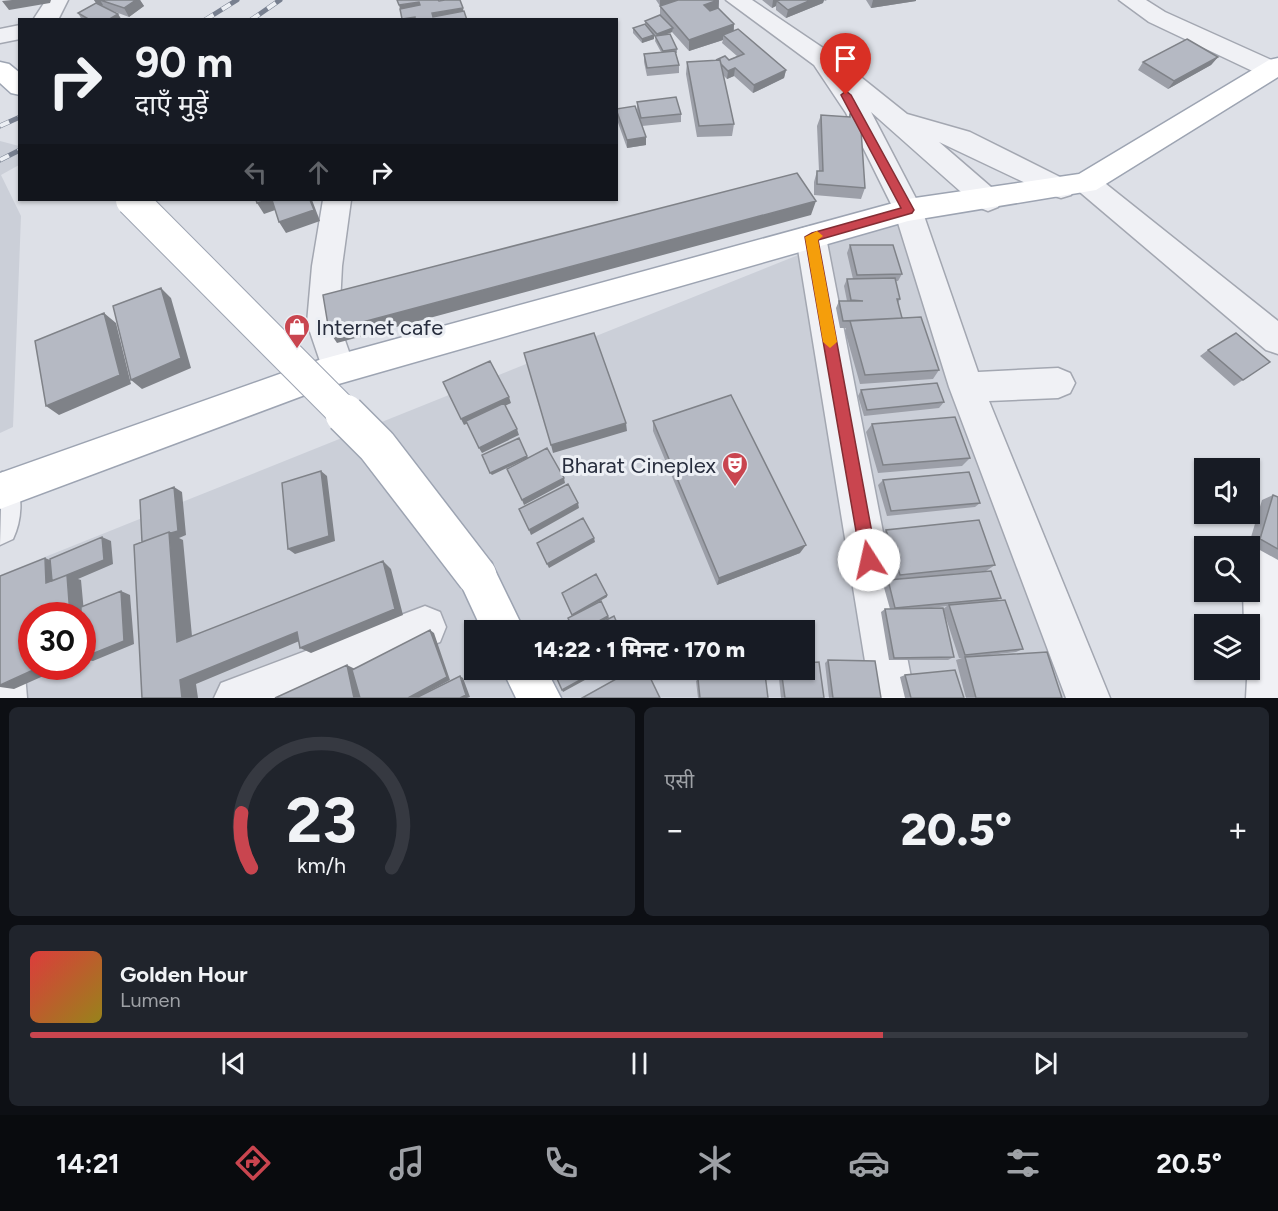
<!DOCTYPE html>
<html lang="hi">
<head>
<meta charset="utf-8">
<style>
	:root { --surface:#171b24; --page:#20242c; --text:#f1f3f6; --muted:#9ea1a6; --line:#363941; --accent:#c9454f }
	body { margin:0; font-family:Figtree,"Noto Sans Devanagari",sans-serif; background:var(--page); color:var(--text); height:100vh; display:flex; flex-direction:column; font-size:22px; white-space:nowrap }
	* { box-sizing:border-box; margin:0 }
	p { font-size:20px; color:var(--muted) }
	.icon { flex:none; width:33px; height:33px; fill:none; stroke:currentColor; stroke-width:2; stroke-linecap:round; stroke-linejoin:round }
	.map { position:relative; height:698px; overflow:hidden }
	.sheet { display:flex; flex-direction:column; gap:9px; padding:9px; background:#0d0f14; flex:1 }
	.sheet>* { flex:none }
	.guide { position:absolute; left:18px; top:18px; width:600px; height:183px; border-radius:0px; box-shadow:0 2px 4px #0004; background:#171b24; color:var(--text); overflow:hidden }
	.fabs { position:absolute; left:1194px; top:458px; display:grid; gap:12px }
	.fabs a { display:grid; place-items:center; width:66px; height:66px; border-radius:0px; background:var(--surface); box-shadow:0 2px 4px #0004; font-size:30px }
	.speed { position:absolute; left:18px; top:602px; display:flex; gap:12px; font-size:30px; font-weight:700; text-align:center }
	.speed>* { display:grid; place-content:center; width:78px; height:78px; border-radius:50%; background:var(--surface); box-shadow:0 2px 4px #0004; line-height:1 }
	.speed .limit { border:9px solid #d22; background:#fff; color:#111 }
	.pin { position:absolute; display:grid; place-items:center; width:51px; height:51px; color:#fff; margin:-62px -26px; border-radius:50% 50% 50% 0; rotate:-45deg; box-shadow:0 0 6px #0007 }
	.pin .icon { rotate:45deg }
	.me { position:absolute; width:66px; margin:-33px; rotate:350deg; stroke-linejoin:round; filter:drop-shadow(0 0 4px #0008) }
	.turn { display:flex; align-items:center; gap:21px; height:126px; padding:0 18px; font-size:27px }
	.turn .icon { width:78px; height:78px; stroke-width:2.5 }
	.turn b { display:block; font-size:42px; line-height:51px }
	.lanes { display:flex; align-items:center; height:57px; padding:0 18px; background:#0003; justify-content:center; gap:30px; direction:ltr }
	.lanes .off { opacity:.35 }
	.big { font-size:45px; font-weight:800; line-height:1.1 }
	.sheet .card { flex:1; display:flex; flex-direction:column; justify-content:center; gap:9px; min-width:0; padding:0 21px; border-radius:9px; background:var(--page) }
	.sheet .dial { align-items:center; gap:0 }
	.dial svg { height:156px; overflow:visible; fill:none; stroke:var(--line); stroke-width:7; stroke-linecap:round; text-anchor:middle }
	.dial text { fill:var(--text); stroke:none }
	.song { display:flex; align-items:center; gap:18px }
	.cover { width:72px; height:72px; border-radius:9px; background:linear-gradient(135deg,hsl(0 70% 55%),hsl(50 70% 35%)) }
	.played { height:6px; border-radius:3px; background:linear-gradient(90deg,var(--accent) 70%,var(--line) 70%) }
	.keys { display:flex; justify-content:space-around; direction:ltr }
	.heat { display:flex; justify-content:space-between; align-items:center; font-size:33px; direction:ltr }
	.sheet .tiles { flex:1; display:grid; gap:9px; grid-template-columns:1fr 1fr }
	.card:last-child { grid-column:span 2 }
	.trip { position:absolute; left:464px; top:620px; width:351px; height:60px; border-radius:0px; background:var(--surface); box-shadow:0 2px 4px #0004; font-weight:800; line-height:60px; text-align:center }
	.menu { display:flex; height:96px; justify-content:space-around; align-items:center; background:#090b0e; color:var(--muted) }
	.menu .icon { width:42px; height:42px }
	.menu .on { color:var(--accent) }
	.menu b { font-size:27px; color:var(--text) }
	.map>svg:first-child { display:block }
	.built { fill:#cbcfd8; fill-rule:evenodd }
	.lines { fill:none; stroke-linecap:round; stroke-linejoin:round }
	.minor-casing { stroke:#a3a7b1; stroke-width:3 }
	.major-casing { stroke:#9da4b2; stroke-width:3 }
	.minor { fill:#f0f1f5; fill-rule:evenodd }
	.major { fill:#fff; fill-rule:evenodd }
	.rail-casing { stroke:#777f8f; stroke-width:5 }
	.rail { stroke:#eceff4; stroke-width:4; stroke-dasharray:10; stroke-linecap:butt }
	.major-bridge-far1-casing { stroke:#9da4b2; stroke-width:34; stroke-linecap:butt }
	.major-bridge-casing { stroke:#9da4b2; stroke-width:42; stroke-linecap:butt }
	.major-bridge-far1 { stroke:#fff; stroke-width:32 }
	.major-bridge { stroke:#fff; stroke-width:39 }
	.wall { fill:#9c9fa8 }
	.shaded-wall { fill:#7f8288 }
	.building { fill:#b5b9c3; stroke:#7f8288; stroke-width:1.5 }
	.route { fill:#c9454f; stroke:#832d33; stroke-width:1.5 }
	.slow { fill:#f59e0b }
	.labels { text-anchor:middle; stroke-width:6; stroke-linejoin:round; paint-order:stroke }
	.poi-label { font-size:22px; fill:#272d3d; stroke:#eceff4; text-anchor:start }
</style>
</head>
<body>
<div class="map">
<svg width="1278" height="698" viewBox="0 0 1278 698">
	<rect width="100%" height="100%" fill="#dde0e7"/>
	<path class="built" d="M0,141L19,146V165L1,175L21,216L13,427L0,433Z
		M913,209L1076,698H0V575ZM32,615H82V666H32ZM474,630H804V669H474Z"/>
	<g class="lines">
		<defs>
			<path id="minor" d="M46,0H68L58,20H33Z
				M726,0H752L832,54L907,114L970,132L1072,183L1076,176L1086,173L1096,176L1278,321V354L1266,350L1075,188L1071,195L1061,198L1051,195L939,142L998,193L1002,200L998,207L988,211L978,207L871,112L922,210L978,372L1058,368L1070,373L1075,383L1070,393L1058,398L989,401L1110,698H1066L949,387L894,210L846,113L814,65Z
				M1119,0H1146L1165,12L1278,63V76H1263L1149,22Z
				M20,25V39L0,43V29Z
				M323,200H351L342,266L339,323L355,369L350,379L338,383L326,379L307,323L312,266Z
				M811,226L822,229L826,237L915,698H871L796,237L800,229Z
				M2,472L15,477C23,497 22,520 13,539L0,545Z
				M1262,539L1276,545L1278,550V698H1246L1250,624H1244L1243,591H1250L1248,546Z
				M0,595L14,601L20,615L27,698H0Z
				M425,606L440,612L446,627L440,642L293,698H214L221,683Z"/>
			<path id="major" d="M1278,58V77L1096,190L908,221L321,389L0,509V473L319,360L908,199L1079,174L1269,60Z
				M0,62L9,64L20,73V95L11,93L0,83Z
				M477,556L491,562L524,630H482L457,576L463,562Z
				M502,669H546L561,698H516Z"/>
		</defs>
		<use href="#minor" class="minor-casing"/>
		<use href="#major" class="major-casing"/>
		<use href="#minor" class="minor"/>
		<use href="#major" class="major"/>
		<defs>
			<path id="rail" d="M205,20L237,0
				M251,20L280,0
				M0,126L20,117
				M0,160L20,150"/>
		</defs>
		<use href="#rail" class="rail-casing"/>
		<use href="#rail" class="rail"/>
		<defs>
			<path id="major-bridge-far1" d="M132,200L347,416"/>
			<path id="major-bridge" d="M345,414L377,446L477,576"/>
		</defs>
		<use href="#major-bridge-far1" class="major-bridge-far1-casing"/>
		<use href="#major-bridge" class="major-bridge-casing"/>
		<use href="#major-bridge-far1" class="major-bridge-far1"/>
		<use href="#major-bridge" class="major-bridge"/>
	</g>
	<path class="wall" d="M94,0H140L144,6L129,17L110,10L122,20H82L78,13L96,3Z
		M656,0H719V8L734,24V31L786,70L784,78L753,93L734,76L727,79L723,75L734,124L732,136L697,137L686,74L687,62L729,60L737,56L722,43L723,40L689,51L672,32L667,34L677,49V53H676L679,65V73L647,76L644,62V54L661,52L655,41L656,36L654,35V39L642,43L633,33V28L645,25V21L660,16V6Z
		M762,0H827L825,1L824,0L823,3L786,18L776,10V6L772,8Z
		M866,0H916V1L871,8Z
		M1218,57L1211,65L1168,89L1138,70L1143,62Z
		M637,102L681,114V122L642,126L646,145L627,148L616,117V109L639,118L637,110Z
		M850,114L865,188L861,199L814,195V182L817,171H819L817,126L821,115L849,117Z
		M850,245L902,274L898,281H895L900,299L898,303L902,318L939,370L933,379L860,384L845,331L846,328H840L836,308L839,301H847L844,286L847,279H853L847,253Z
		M1208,350L1270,362L1234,386L1200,356Z
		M861,390L944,402L939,408L864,416L858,396Z
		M653,421L800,553L717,585L653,431Z
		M872,424L970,458L962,466L878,473L866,432Z
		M883,480L980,503L975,507L887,516L878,485Z
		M1273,495L1278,497V560L1249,544L1262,500Z
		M886,530L995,565L986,571L952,574L1001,598L997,600L1023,649L1016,652L980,656L1062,698H966L956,660L962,658H959L943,609L947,606L923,609L954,657L948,660H889L881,612L885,609H890L883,584L888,580L893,579L880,536Z
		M828,660L881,698H829L825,663Z
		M778,669H804L824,698H781Z
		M905,675L964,698H905L900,677Z
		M698,679L768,698H698L696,681Z"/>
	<path class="shaded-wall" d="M12,0H51L50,3L9,10L2,1Z
		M94,0H113H100L103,5L99,7Z
		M136,0H140L144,6L129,17L124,8Z
		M660,0H681L660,6Z
		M719,0L718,11L703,16L704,5Z
		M773,0H792L777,1L776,6L772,8Z
		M811,0H824L823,3L786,18L788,10Z
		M873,0H916V1L871,8Z
		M419,2L422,13L402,17L399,5Z
		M463,8L465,20H434L432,13Z
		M118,14L122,20H108Z
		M415,17V20L402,19Z
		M734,24L733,36L723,35V40L689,51V40Z
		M673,28L672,32L657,38V34Z
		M654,35V39L642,43V39Z
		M1218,57L1211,65L1168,89L1174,81Z
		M735,68L734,76L727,79L728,71Z
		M786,70L784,78L753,93L754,85Z
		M646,137V145L627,148V140Z
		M268,200H272L278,209L264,214L257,203Z
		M310,200H312L320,221L286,233L279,222Z
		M816,201L811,215L337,343L329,331Z
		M161,288L171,298L191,368L142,389L131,380Z
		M104,313L116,323L131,384L59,415L46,406Z
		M509,397L511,403L464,425L461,419Z
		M626,423L627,431L553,453L551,445Z
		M517,429L519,435L482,453L479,448Z
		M527,456L528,458L492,475L490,473Z
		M321,471L327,476L335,541L295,554L288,549Z
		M564,478L565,483L524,505L522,500Z
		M174,487L182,492L186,535L179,538L183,540L193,647L177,642L169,532Z
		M578,503L579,508L531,535L529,530Z
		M102,537L111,541L113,564L78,579L81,580L88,656L121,591L130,595L134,644L93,661L82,659V615H70L46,583L45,558L60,564Z
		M594,538L595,542L549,568L547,564Z
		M806,545L800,553L717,585L719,578Z
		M383,561L391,569L403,615L311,653L300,648Z
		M607,595V597L573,616L572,615Z
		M608,616L609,618L586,630H583Z
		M430,630L434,633L450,680L416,698H408Z
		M297,632L309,637L196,684L198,698H182L180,680Z
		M347,665L355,669L362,698H354Z
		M42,666H66L14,689L0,687V685Z
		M600,669H605L563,692L562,690Z
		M460,676L463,678L470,697L467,698H460Z"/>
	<path class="building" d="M100,0H136L124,8Z
		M397,0H438L439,1L445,0H460L463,8L432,13L433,17L464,11L467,20H415V17L402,19L400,9L420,5L419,2L399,5Z
		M678,0H718L704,5L710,11L718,8L734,24L689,40L660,6Z
		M780,0H811L788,10L777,1Z
		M96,3L118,14L108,20H90L78,13Z
		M660,15L673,28L657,34L645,21Z
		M645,24L654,35L642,39L633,28Z
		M738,29L786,70L754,85L735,68L728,71L721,64L720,60H716L725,56L729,60L744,54L723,35Z
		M670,34L677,49L663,51L655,36Z
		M1187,39L1218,57L1174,81L1143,62Z
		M675,51L679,65L647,68L644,54Z
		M720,60L734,124L699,126L687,62Z
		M676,97L681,114L641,118L637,102Z
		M635,106L646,137L627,140L616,109Z
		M850,114L860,115L865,188L817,184V171H823L821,115L850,117Z
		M797,173L816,201L329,331L323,295Z
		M256,200H268L257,203Z
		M272,200H310L314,210L279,222Z
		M850,245H893L902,274L857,275Z
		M895,278L900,299H897L902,318L843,321L839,301H863L851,300L847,279Z
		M161,288L181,358L131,380L113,306Z
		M104,313L120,375L46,406L35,341Z
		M921,317L939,370L865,375L850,321Z
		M594,333L626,423L551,445L524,353Z
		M1236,333L1270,362L1243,380L1208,350Z
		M490,361L509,397L461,419L443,382Z
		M937,383L944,402L867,410L861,390Z
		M731,395L806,545L719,578L653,421Z
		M504,403L517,429L479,448L466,421Z
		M955,417L970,458L883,465L872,424Z
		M519,438L527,456L490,473L482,455Z
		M547,448L564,478L522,500L507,469Z
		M321,471L329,536L288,549L282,483Z
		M969,472L980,503L891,511L883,480Z
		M568,484L578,503L529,530L519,509Z
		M174,487L178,531L171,533L169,532L142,542L140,500Z
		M1273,495L1278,497V549L1260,539Z
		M583,518L594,538L547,564L537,543Z
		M979,520L995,565L900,575L886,530Z
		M169,532L177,642L383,561L395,609L300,648L297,632L180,680L182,698H142L134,545Z
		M102,537L104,560L67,575L52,581L50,559Z
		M45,558L46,583L67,575L70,615H32V666H42L0,685V576Z
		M991,571L1001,598L895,608L888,580Z
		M596,574L607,595L572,615L562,593Z
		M121,591L124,641L82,658V615H81V607Z
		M1005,600L1023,649L965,655L949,605Z
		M601,601L608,616L583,630H573L568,618Z
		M943,608L954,657L894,658L885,609Z
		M614,616L620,630H587Z
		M430,630L447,677L408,698H360L352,670Z
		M1047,652L1062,698H976L965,657Z
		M828,660L875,661L881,698H833Z
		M819,662L824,698H785L781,669H804V663Z
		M347,665L354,698H275Z
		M559,669H600L562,690L554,672Z
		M634,669H646L660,698H582Z
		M955,670L964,698H911L905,675Z
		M765,674L768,698H700L698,679Z
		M460,676L466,695L460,698H416Z"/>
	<path class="route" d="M846,91L851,95L914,210L912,213L818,240L877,560L874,566L869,568L863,566L861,560L805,237L812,233L901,208L841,95Z"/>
	<path class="slow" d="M817,231L823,236L818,240L837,342L830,348L823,342L805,237Z"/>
	<defs>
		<symbol id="shop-pin" viewBox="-11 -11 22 30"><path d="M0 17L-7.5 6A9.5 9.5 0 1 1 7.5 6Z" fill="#c9454f" stroke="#eceff4"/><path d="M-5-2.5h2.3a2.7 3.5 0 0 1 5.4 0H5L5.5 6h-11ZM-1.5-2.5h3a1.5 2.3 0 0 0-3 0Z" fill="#fff"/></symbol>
		<symbol id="theatre-pin" viewBox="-11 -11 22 30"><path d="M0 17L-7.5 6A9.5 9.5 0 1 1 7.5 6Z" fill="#c9454f" stroke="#eceff4"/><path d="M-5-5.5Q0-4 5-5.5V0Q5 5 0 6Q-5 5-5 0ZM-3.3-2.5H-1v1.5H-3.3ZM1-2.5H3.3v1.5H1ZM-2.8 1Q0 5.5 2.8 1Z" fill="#fff"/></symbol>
	</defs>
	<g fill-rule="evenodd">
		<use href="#shop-pin" x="282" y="312" width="30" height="40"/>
		<use href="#theatre-pin" x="720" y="450" width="30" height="40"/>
	</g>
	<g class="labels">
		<g class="poi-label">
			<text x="316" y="335">Internet cafe</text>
			<text x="716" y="473" text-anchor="end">Bharat Cineplex</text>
		</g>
	</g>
</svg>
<div class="fabs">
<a><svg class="icon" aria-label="sound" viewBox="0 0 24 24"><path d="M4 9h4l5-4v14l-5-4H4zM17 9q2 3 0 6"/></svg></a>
<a><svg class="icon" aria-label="search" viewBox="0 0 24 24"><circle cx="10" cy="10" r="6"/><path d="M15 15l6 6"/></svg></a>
<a><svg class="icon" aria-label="layers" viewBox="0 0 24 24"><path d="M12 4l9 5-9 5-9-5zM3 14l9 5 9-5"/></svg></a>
</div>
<div class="speed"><div class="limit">30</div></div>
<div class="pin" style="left:846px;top:95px;background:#d93025"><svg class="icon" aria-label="arrive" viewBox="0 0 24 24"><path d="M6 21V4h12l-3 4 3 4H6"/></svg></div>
<svg class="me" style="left:869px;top:560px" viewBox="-20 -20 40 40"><circle r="19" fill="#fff"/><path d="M0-13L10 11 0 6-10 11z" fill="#c9454f"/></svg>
<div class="trip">14:22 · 1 मिनट · 170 m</div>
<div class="guide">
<div class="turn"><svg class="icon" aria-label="right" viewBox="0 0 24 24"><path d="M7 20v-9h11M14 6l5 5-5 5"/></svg><div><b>90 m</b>दाएँ मुड़ें</div></div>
<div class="lanes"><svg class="icon off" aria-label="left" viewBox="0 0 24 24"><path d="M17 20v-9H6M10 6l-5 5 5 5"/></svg><svg class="icon off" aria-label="ahead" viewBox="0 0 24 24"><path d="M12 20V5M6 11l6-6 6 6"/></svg><svg class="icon" aria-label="right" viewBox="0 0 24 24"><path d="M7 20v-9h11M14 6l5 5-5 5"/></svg></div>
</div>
</div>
<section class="sheet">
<div class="tiles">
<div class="card dial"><svg viewBox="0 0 100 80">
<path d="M14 69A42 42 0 1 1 86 69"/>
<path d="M14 69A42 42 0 0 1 9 41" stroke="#c9454f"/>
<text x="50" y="56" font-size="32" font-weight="700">23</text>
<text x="50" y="72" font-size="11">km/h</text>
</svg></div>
<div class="card"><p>एसी</p>
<div class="heat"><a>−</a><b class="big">20.5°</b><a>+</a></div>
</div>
<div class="card">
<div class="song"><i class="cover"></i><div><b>Golden Hour</b><p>Lumen</p></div></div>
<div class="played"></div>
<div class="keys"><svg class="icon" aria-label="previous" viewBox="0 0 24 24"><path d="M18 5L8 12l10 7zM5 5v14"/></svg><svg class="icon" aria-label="pause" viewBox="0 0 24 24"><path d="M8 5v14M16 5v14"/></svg><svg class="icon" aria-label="next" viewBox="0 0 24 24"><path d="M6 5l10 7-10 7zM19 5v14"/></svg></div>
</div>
</div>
</section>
<nav class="menu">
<b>14:21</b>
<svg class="icon on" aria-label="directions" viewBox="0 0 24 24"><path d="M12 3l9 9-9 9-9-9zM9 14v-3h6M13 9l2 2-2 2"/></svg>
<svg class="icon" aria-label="music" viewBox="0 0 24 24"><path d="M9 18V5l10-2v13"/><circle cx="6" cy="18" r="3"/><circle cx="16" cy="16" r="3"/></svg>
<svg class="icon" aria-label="phone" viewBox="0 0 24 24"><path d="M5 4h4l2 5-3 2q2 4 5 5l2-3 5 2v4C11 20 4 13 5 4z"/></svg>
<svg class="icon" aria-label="climate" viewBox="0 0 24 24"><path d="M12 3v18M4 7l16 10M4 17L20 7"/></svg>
<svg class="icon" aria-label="car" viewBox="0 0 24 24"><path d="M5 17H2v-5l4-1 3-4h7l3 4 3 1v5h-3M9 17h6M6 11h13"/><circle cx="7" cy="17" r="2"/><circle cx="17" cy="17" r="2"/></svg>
<svg class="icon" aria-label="filters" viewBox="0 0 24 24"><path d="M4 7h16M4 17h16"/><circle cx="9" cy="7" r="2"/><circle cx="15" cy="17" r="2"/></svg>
<b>20.5°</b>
</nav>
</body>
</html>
